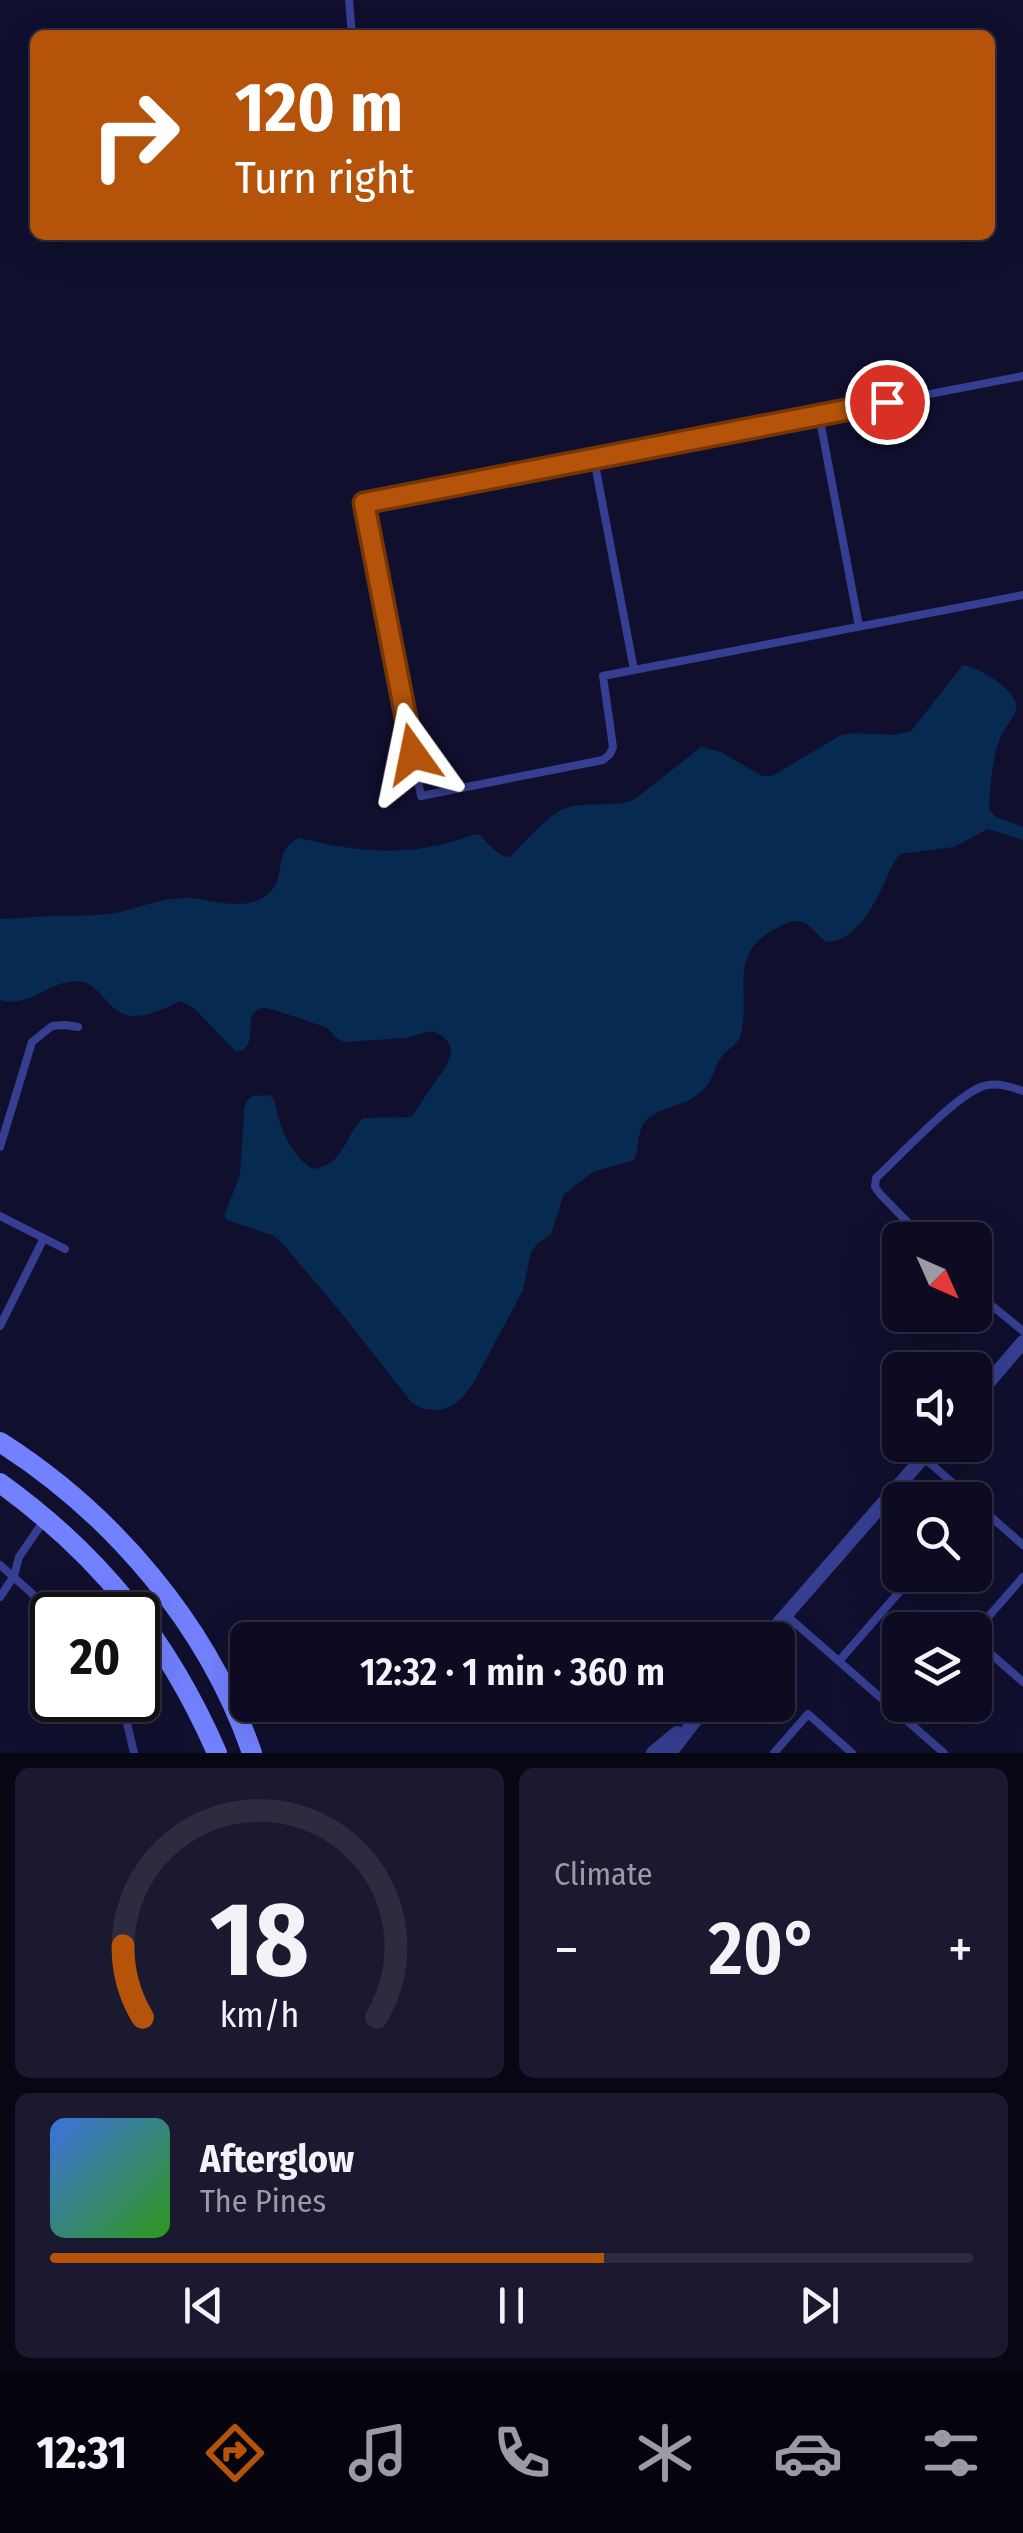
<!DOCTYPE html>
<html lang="en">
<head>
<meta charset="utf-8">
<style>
	:root { --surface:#0c0b22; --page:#1a192f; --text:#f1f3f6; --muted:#9a9ba5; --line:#2c2b40; --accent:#b45309 }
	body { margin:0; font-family:"Fira Sans Condensed",sans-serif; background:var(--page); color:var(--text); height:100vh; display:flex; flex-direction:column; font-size:38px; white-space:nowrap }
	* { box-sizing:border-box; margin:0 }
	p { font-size:32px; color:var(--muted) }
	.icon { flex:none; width:55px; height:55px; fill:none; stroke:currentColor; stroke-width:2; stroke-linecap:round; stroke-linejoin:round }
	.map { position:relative; height:1753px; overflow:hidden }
	.sheet { display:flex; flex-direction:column; gap:15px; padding:15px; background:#070613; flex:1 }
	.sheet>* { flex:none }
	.top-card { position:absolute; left:30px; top:30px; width:965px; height:210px; border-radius:15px; box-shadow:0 10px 40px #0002,0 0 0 2px var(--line); background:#b45309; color:#fff; overflow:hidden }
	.needle { width:65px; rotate:135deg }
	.controls { position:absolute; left:882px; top:1222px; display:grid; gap:20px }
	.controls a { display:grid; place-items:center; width:110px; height:110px; border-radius:15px; background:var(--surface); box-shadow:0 10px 40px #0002,0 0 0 2px var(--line); font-size:50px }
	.speed { position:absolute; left:30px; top:1592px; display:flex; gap:20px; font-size:50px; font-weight:700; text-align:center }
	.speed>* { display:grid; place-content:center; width:130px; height:130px; border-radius:50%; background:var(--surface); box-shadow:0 10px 40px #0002,0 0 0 2px var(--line); line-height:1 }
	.speed .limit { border:5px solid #111; border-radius:15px; background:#fff; color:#111 }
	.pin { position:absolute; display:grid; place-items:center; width:85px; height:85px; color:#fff; margin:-42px; border:5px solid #fff; border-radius:50%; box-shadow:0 2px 10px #0007 }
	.me { position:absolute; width:110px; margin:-55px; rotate:348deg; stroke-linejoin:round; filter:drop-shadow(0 0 8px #0008) }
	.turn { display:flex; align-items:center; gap:35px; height:210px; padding:0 40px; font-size:45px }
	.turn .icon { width:130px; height:130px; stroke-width:2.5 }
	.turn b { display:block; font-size:70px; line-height:85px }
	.big { font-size:75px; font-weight:600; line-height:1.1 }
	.sheet .tile { flex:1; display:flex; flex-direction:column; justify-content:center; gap:15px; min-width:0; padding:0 35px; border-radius:15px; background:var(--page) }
	.sheet .dial { align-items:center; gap:0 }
	.dial svg { height:260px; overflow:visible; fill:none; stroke:var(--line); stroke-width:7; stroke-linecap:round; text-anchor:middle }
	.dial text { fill:var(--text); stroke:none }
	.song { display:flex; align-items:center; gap:30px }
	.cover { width:120px; height:120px; border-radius:15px; background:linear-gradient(135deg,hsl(220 70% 55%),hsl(110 70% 35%)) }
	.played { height:10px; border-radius:5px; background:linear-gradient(90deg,var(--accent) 60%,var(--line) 60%) }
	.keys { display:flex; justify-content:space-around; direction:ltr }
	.heat { display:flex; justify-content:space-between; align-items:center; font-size:55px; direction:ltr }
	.sheet .tiles { flex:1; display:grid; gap:15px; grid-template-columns:1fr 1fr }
	.tile:last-child { grid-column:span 2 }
	.trip { position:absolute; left:230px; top:1622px; width:565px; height:100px; border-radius:15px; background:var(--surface); box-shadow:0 10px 40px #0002,0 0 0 2px var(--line); font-weight:600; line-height:100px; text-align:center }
	.tabs { display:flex; height:160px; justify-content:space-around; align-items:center; background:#05040e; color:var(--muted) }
	.tabs .icon { width:70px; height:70px }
	.tabs .current { color:var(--accent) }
	.tabs b { font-size:45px; color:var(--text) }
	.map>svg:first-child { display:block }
	.water { fill:#062a50 }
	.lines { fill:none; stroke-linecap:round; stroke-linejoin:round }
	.lane { stroke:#363e91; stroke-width:8 }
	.street { stroke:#363e91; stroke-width:14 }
	.secondary { stroke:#7281ff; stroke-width:20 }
	.route-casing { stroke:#753606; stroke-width:25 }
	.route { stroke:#b45309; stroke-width:18 }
</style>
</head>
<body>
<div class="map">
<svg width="1023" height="1753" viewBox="0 0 1023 1753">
	<rect width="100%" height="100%" fill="#100f2e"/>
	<path class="water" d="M963,665C977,666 1020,691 1016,709C1014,718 1004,729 1000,738C992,761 990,785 989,810L996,817L1023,827V840L988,829L954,847L900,854L895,860C881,888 863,942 826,942C805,923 803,913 775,929C727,955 751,991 741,1033C739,1044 729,1048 722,1056C716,1064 714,1075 708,1084C689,1110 656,1105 644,1123C637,1133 639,1148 634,1160L593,1172L564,1194L551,1234L538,1243L531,1252L523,1290L474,1382L462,1398L451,1406L440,1410L424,1409L412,1403L343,1315L283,1244L274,1236L227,1220L224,1216L240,1175L244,1111L246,1102L252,1096L269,1095L274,1099C278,1123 291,1158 314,1169C345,1164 344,1136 363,1118L408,1117L413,1115C420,1106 424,1097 431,1088C444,1068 468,1045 432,1031L405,1038L345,1042C335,1039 335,1035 327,1028C323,1026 270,1008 265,1008C257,1008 258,1010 252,1015C248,1031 255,1049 236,1052L195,1009L181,1001C167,1007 150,1016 135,1016C108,1017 101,980 75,981C45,983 31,1008 0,1000V919C18,919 36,916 54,916C75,915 95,917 116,913C138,908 161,898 184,898C210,897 242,914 267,895C288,879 271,851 299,838C363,853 410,858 472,835H480C488,843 497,856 510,857C523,844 547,816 563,809C586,800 613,809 635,799L701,747L721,752L762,776H772L841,735L855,733L894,735L911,731Z"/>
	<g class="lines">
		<path class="lane" d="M349,0L352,35
			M1023,376L364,503L421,796L603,760L610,754L613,747L603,676L1023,595
			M819,415L859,626
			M594,459L634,670
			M0,1147L32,1042L52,1026L65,1025L78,1027
			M0,1216L65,1249
			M925,1240L880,1194L875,1187L876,1178C899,1157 959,1092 984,1086C997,1082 1011,1087 1023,1091
			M975,1292L1023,1331
			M0,1326L44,1238
			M923,1457L972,1500
			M975,1503L1023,1545
			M0,1565L56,1615
			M0,1597L14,1576L19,1557L45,1519
			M786,1615L944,1753
			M975,1632L1023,1577
			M975,1640L1023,1682
			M839,1661L914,1575
			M116,1700L126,1719L134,1753
			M774,1753L808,1714L852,1753"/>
		<path class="street" d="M975,1398L1023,1342
			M764,1640L934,1445
			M653,1753L677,1733
			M670,1753L707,1705"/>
		<path class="secondary" d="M0,1442C113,1514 208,1625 252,1753
			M0,1483C100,1555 168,1640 217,1753"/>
	</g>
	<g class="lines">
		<defs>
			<path id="route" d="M413,754L364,503L887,402"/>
		</defs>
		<use href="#route" class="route-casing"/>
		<use href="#route" class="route"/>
	</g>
</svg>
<div class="controls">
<a><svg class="needle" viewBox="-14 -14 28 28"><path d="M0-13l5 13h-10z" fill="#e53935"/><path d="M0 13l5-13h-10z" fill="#9a9ba5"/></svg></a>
<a><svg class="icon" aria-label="sound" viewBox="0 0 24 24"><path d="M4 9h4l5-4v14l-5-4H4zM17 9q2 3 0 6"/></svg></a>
<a><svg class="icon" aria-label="search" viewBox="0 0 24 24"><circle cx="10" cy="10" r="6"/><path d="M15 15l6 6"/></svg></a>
<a><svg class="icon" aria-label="layers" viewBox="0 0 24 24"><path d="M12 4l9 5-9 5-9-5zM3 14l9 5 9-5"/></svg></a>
</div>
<div class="speed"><div class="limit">20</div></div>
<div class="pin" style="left:887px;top:402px;background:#d93025"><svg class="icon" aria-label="arrive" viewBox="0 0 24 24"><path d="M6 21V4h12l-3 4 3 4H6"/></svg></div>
<svg class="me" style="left:413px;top:754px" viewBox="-20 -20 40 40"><path d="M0-17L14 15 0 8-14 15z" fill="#b45309" stroke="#fff" stroke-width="4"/></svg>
<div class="trip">12:32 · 1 min · 360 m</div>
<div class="top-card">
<div class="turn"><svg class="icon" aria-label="right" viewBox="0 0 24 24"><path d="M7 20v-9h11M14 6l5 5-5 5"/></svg><div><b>120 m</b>Turn right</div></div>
</div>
</div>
<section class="sheet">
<div class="tiles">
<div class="tile dial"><svg viewBox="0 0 100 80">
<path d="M14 69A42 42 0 1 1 86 69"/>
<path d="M14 69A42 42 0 0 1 8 47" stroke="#b45309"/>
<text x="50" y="56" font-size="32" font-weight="700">18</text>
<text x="50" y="72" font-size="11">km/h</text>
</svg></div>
<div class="tile"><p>Climate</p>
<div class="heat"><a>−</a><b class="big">20°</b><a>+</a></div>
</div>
<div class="tile">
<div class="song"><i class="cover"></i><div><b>Afterglow</b><p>The Pines</p></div></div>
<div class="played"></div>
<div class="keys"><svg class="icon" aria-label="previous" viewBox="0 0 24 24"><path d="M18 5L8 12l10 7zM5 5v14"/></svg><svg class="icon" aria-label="pause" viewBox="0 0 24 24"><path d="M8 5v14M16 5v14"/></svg><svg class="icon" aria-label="next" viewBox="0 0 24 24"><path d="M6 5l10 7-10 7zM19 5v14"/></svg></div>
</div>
</div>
</section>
<nav class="tabs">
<b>12:31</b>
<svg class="icon current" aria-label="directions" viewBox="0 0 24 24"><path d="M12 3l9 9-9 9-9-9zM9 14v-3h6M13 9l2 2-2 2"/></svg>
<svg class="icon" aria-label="music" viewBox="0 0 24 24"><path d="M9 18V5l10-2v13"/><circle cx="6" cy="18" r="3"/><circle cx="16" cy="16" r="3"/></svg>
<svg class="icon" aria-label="phone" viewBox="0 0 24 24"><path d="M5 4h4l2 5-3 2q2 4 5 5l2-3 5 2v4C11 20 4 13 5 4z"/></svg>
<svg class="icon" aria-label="climate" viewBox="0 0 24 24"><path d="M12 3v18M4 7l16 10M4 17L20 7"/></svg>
<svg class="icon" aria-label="car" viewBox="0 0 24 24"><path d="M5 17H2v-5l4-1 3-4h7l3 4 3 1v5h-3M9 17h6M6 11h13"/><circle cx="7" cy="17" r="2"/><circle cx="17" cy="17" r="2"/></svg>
<svg class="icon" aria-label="filters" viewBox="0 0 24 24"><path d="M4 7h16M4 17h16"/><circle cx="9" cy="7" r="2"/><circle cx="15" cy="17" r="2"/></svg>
</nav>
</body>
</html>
